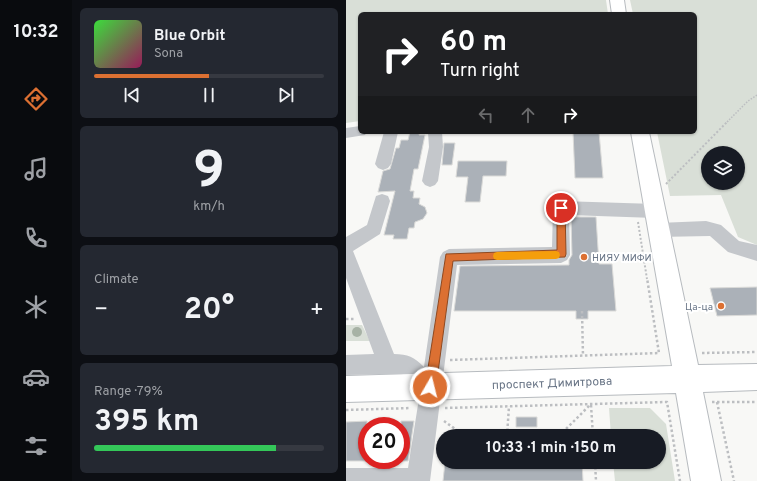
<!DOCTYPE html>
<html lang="en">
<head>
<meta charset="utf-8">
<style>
	:root { --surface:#171b24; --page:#242831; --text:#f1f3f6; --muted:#9ea1a6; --line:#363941; --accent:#dc7032 }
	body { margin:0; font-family:Overpass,sans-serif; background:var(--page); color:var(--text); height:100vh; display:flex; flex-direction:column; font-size:15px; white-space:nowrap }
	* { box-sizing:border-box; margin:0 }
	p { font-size:13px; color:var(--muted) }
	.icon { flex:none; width:22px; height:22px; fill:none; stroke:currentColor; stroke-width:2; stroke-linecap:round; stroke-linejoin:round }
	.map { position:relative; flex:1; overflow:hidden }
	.panel { display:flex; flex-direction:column; gap:8px; padding:8px; background:#0d0f14; width:274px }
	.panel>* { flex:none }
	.top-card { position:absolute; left:12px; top:12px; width:339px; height:122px; border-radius:6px; box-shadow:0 1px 3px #0004; background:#202124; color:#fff; overflow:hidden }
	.buttons { position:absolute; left:355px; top:146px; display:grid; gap:8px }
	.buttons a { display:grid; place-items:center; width:44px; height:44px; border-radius:50%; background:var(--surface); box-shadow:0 1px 3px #0004; font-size:20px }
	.speed { position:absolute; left:12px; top:417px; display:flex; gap:8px; font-size:20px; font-weight:700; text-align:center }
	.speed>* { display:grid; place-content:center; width:52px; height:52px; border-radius:50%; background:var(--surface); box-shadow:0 1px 3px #0004; line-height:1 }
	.speed .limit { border:6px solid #d22; background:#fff; color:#111 }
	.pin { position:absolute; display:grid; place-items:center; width:34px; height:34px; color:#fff; margin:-17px; border:2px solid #fff; border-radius:50%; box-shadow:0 1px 4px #0007 }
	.me { position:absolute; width:44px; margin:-22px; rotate:8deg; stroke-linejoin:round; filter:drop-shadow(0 0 3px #0008) }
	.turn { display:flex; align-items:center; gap:14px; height:84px; padding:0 16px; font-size:18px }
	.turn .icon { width:52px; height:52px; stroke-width:2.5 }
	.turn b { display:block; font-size:28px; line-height:34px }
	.lanes { display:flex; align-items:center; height:38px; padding:0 16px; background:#0003; justify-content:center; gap:20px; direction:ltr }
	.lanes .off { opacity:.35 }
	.big { font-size:30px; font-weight:700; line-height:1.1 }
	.panel .widget { flex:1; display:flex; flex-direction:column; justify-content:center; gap:6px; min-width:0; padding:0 14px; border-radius:6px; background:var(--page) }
	.panel .dial { align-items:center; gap:0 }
	.dial b { font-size:52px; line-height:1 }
	.song { display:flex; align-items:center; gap:12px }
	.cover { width:48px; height:48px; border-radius:6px; background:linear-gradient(135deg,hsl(120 70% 55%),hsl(330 70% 35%)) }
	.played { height:4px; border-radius:2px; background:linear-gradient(90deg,var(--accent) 50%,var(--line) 50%) }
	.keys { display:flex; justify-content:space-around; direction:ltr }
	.heat { display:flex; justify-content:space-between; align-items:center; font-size:22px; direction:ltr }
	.charge { height:6px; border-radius:3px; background:linear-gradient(90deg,#34c759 79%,var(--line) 0) }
	.trip { position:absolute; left:90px; top:429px; width:230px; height:40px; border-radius:20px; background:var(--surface); box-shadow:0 1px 3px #0004; font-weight:700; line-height:40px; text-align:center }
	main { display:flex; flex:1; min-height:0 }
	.dock { display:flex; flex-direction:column; width:72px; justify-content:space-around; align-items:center; background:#090b0e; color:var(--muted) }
	.dock .icon { width:28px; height:28px }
	.dock .active { color:var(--accent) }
	.dock b { font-size:18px; color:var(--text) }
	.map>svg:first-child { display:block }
	.green { fill:#d9dfd7; fill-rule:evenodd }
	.building { fill:#abb1b8; stroke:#dadad8 }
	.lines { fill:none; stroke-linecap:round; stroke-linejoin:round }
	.major-casing { stroke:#b7bbbf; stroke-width:2 }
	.path-far2 { stroke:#bcbec1; stroke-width:1.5; stroke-dasharray:1.5 1.5; stroke-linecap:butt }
	.path-far1 { stroke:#bcbec1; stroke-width:2; stroke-dasharray:2 2; stroke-linecap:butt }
	.path { stroke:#bcbec1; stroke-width:2.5; stroke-dasharray:2.5 2.5; stroke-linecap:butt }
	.minor { fill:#c4c7cb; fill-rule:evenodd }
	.major { fill:#fff; fill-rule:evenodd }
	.tree { fill:#a7b2a5 }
	.route { fill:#dc7032; stroke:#8f4920 }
	.slow { fill:#f59e0b }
	.poi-dot { fill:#dc7032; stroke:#fff; stroke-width:1.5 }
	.labels { text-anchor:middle; stroke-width:4; stroke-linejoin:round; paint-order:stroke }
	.poi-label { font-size:10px; fill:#697586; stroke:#fff; text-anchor:start }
	.near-street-label { font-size:12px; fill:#697586; stroke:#fff }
</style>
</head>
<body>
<main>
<nav class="dock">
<b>10:32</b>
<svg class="icon active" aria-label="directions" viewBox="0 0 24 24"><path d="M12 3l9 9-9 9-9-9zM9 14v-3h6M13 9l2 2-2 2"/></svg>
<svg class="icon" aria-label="music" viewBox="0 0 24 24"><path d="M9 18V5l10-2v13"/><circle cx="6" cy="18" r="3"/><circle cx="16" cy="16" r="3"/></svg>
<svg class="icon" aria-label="phone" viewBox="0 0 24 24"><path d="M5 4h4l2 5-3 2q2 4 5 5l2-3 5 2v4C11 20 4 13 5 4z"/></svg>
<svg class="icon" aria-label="climate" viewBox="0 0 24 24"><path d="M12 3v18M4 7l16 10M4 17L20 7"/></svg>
<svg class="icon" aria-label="car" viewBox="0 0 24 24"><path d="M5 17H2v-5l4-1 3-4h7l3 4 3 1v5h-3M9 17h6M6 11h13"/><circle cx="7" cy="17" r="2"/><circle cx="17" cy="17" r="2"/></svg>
<svg class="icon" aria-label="filters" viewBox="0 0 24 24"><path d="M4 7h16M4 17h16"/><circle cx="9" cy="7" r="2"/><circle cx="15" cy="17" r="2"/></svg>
</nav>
<section class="panel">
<div class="widget">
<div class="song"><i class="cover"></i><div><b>Blue Orbit</b><p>Sona</p></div></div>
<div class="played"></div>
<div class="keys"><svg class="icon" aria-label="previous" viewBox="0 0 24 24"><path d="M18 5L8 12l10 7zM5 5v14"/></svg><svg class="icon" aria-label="pause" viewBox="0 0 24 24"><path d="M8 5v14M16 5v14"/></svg><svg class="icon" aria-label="next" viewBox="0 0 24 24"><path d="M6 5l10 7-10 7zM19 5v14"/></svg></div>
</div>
<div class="widget dial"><b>9</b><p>km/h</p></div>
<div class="widget"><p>Climate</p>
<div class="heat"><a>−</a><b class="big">20°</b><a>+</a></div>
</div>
<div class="widget"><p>Range · 79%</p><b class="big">395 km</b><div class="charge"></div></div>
</section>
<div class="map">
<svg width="411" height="481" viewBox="0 0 411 481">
	<rect width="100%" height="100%" fill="#f8f8f6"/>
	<path class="green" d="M0,0H260L262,14H14V121L0,123Z
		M284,0H411V245L392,237L375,195L324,196L311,132H349V14H287ZM362,153H392V183H362Z
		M0,325H16L24,341H0Z
		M263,408H304L320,424L329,481H269L267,462H313V436H265Z"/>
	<path class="building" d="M64,132H74L73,135H79L72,169H68L64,191H68L67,198H74L73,204L79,207L81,213L77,219L69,222L68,228H63L61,239H47L48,235H38L49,191L32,192L37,171L44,169L50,148H53L55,140H62Z
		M227,132H253L257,178H229Z
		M98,143H109L106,165H96Z
		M112,161H161L160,176H137L134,202H119L122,177H110Z
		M225,217H250L253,264H266L270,311H242V319H230V311H108L114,266L223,265V260L226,255Z
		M411,287V315L371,316L364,288Z
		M170,417H191V427H170Z
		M21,421V461H0V422Z
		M55,421H68L62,461H55Z
		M99,462H236L237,481H97Z"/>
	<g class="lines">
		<defs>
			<path id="major" d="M264,0H278L280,14H266Z
				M285,132H303L352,365L411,364V390L357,392L375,481H345L330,393L0,402V376L326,366Z"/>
		</defs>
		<use href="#major" class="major-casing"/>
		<path class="path-far2" d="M381,122L402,101L411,95"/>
		<path class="path-far1" d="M320,184L382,121
			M292,222L301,279"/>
		<path class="path" d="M236,311L237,356
			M0,319H9
			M356,353L411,352
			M104,360L313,353L301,278
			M366,402H411
			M371,402L388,481
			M245,405L247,436
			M99,408L321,402L334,481
			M0,410L65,408
			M98,421L119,436
			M161,436L163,406
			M213,436L244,405
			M249,462L250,481"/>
		<path class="minor" d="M14,126V132H21L19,135L0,138V128Z
			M38,132H52L45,164L42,168L37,170L32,168L29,164Z
			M82,132H96L97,147L92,181L89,185L84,187L79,185L76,181L83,147Z
			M36,194L42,196L44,201L34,234L7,251L48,354C62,354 68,357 78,367L94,257L97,252L103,249L206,247L207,208L209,203L215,201L309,204L315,206L317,211L315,216L309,218L223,215L224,255L221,260L215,263L111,265L84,481H0V468H62L74,392L56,374L0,375V355L28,354L0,278V237L21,225L30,196Z
			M360,221L375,225L393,241L411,245V261L382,252L364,236L312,237L306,235L304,230L306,225L312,223Z"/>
		<use href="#major" class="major"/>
	</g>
	<circle class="tree" cx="11" cy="332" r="5"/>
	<path class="route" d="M215,205L219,208L220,254L219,257L107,261L90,387L88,391L84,393L80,391L79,387L100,254L211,250V208Z"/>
	<path class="slow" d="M210,251L213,252L214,255L213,258L210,259L151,260L148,259L147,256L148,253L151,252Z"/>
	<g class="poi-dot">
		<circle cx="238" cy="257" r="4"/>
		<circle cx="375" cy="306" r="4"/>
	</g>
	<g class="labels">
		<g class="poi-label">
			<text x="246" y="261">НИЯУ МИФИ</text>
			<text x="367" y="310" text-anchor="end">Ца-ца</text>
		</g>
		<g class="near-street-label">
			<text transform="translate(206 383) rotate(-2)" y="4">проспект Димитрова</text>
		</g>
	</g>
</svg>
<div class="buttons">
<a><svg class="icon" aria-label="layers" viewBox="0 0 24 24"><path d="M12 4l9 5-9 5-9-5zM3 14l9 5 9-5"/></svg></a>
</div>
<div class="speed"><div class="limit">20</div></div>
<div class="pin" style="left:215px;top:208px;background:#d93025"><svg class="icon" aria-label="arrive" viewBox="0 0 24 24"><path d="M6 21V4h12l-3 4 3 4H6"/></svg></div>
<svg class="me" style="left:84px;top:387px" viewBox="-20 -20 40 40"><circle r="17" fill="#dc7032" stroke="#fff" stroke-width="3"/><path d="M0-11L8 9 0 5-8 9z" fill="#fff"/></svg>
<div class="trip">10:33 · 1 min · 150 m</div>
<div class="top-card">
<div class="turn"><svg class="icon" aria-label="right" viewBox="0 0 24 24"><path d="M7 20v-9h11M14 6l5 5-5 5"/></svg><div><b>60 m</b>Turn right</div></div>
<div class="lanes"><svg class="icon off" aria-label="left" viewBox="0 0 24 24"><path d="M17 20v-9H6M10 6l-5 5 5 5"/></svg><svg class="icon off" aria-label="ahead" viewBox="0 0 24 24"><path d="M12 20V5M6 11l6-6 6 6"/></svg><svg class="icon" aria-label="right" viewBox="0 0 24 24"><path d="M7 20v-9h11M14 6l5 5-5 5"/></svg></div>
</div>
</div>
</main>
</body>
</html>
